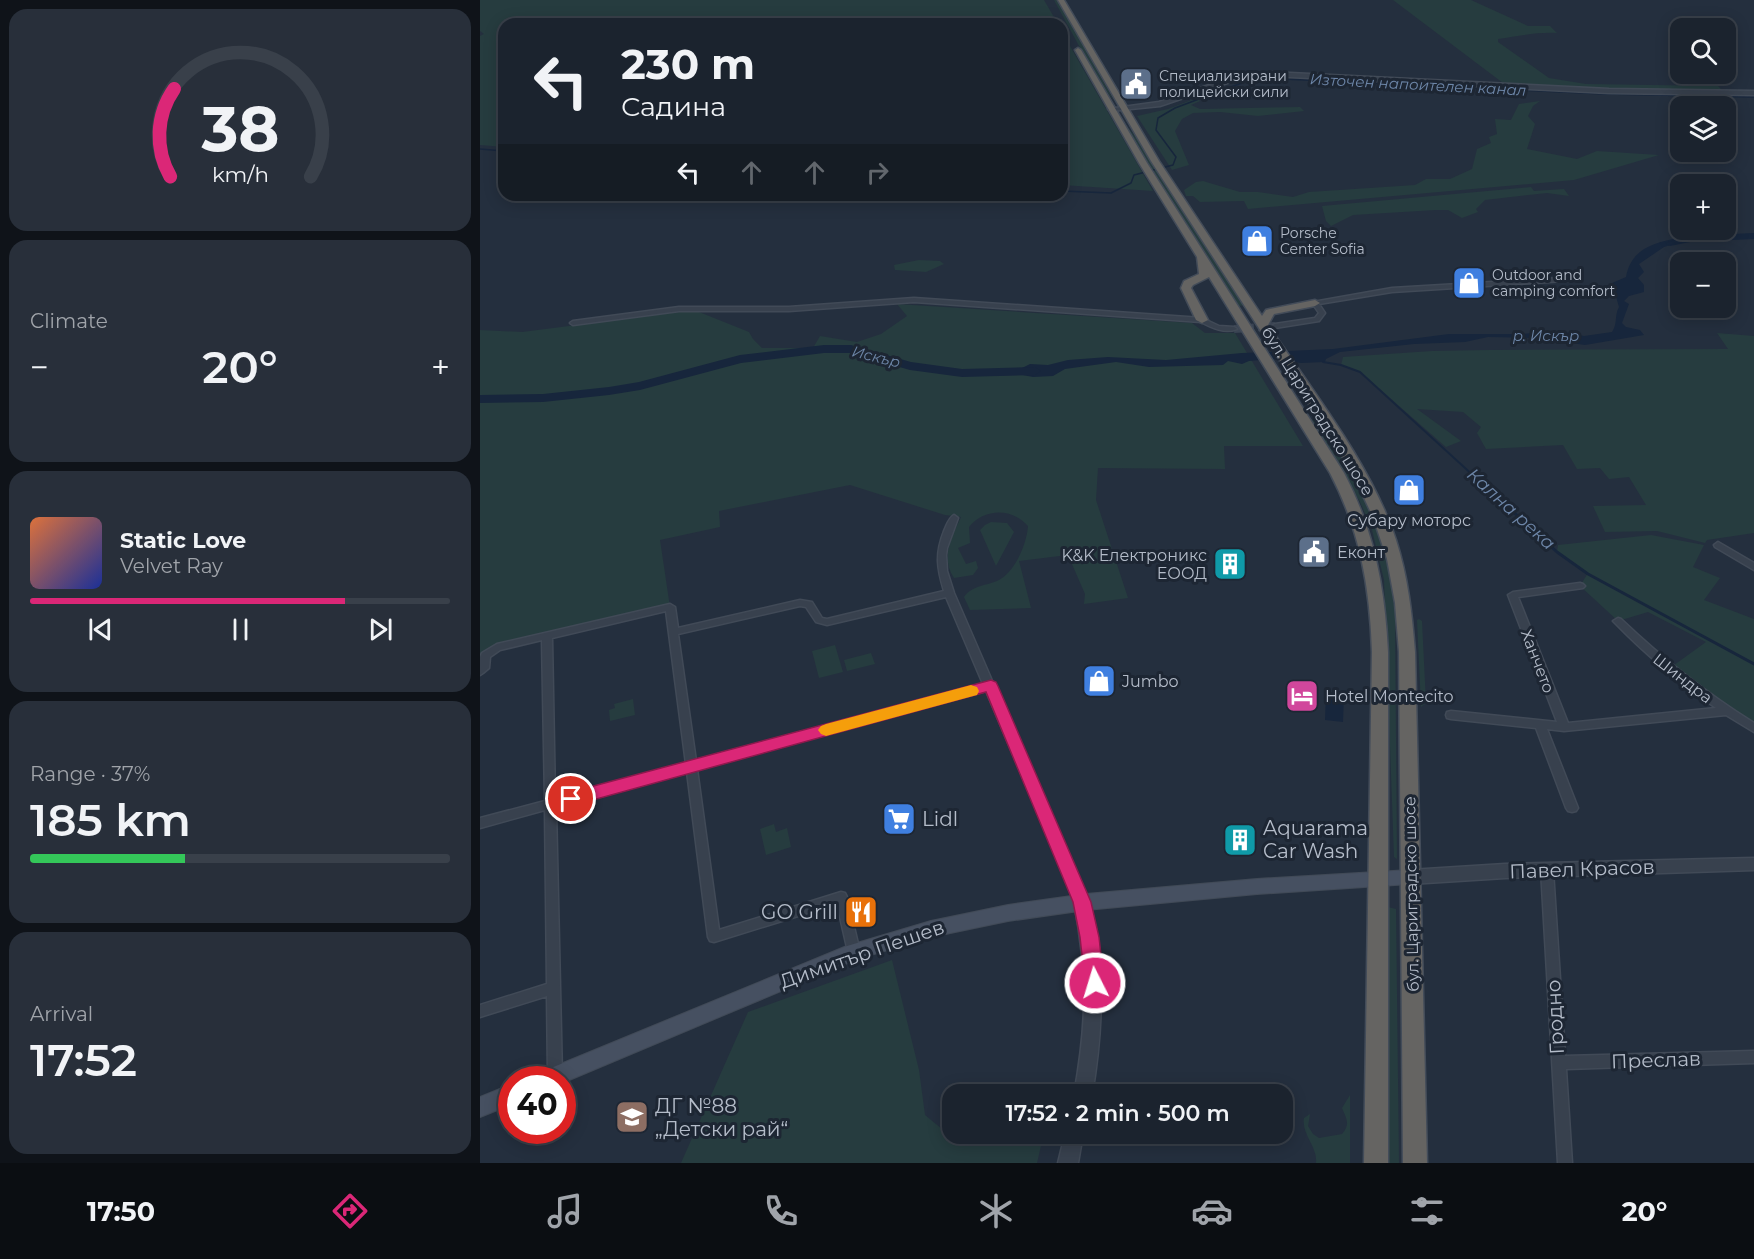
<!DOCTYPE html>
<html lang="en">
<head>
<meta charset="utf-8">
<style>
	:root { --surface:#1b232e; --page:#282f3a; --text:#f1f3f6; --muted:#a0a4aa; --line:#39404a; --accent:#db2777 }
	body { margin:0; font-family:Montserrat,sans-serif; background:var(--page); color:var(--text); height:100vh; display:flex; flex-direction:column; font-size:22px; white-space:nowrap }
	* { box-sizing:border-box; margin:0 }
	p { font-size:20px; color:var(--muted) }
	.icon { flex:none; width:33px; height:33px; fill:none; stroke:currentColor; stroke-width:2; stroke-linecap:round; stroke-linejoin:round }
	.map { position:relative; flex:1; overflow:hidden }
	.sheet { display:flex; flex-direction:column; gap:9px; padding:9px; background:#0f1319; width:480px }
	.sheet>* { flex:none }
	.hud { position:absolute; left:18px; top:18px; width:570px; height:183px; border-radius:18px; box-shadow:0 3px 15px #0003,0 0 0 2px var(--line); background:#1b232e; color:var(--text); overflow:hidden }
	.tools { position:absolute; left:1190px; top:18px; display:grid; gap:12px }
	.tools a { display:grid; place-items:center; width:66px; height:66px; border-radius:12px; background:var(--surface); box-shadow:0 3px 15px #0003,0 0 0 2px var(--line); font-size:30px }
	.speed { position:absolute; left:18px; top:1066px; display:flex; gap:12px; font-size:30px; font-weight:700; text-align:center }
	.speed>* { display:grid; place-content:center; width:78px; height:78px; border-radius:50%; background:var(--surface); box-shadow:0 3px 15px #0003,0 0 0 2px var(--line); line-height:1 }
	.speed .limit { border:9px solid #d22; background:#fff; color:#111 }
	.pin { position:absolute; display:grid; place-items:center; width:51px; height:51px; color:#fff; margin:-26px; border:3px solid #fff; border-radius:50%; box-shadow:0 2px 6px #0007 }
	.me { position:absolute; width:66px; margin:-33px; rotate:355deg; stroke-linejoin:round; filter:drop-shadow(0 0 4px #0008) }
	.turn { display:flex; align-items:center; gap:21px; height:126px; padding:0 24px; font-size:27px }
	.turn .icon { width:78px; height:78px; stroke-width:2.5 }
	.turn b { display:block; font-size:42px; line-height:51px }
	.lanes { display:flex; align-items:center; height:57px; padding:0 24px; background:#0003; justify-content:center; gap:30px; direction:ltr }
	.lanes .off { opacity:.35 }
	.big { font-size:45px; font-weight:600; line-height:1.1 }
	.sheet .tile { flex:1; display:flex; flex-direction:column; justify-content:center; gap:9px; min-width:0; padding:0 21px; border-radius:18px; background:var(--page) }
	.sheet .dial { align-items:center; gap:0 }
	.dial svg { height:156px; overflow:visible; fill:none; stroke:var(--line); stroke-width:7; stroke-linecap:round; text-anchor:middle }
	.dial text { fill:var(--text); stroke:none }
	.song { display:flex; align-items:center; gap:18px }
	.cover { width:72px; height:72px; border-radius:9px; background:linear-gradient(135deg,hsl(20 70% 55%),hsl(230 70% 35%)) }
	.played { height:6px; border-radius:3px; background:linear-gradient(90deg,var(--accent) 75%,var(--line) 75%) }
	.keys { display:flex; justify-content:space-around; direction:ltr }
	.heat { display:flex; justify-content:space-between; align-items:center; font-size:33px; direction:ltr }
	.charge { height:9px; border-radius:4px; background:linear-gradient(90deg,#34c759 37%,var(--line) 0) }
	.trip { position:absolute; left:462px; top:1084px; width:351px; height:60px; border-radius:18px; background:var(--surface); box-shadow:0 3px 15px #0003,0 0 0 2px var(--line); font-weight:600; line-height:60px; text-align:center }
	.tab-bar { display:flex; height:96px; justify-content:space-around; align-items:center; background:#0b0e12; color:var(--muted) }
	.tab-bar .icon { width:42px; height:42px }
	.tab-bar .on { color:var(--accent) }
	.tab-bar b { font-size:27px; color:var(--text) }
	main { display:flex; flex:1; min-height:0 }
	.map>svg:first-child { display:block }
	.green { fill:#263c3f }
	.water { fill:#17263c }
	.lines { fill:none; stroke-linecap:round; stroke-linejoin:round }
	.stream-far2 { stroke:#17263c; stroke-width:1.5 }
	.stream-far1 { stroke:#17263c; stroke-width:2 }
	.stream { stroke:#17263c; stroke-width:3 }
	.river { fill:#17263c; fill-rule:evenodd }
	.minor-tunnel { stroke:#3a4453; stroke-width:8; stroke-dasharray:8 4; stroke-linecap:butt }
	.minor-casing { stroke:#414a57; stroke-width:3 }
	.tertiary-casing { stroke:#414a57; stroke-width:3 }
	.secondary-casing { stroke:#414a57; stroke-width:2 }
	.trunk-casing { stroke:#434c59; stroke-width:3 }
	.minor { fill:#38414e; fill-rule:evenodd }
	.tertiary { fill:#38414e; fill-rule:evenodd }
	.secondary { fill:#465061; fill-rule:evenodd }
	.trunk { fill:#656462; fill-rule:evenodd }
	.route { fill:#db2777; stroke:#8e194d; stroke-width:1.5 }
	.slow { fill:#f59e0b }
	.labels { text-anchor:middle; stroke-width:6; stroke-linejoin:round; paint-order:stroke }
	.far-poi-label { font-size:14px; fill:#b4bcc9; stroke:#1d2633; text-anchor:start }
	.far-water-label { font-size:15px; font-style:italic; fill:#6d86a8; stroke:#1d2633 }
	.street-label { font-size:16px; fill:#b4bcc9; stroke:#1d2633 }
	.poi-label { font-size:16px; fill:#b4bcc9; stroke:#1d2633; text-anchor:start }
	.water-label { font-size:18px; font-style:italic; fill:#6d86a8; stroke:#1d2633 }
	.near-poi-label { font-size:20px; fill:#b4bcc9; stroke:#1d2633; text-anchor:start }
	.near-street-label { font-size:20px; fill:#b4bcc9; stroke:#1d2633 }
</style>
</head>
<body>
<main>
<section class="sheet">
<div class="tile dial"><svg viewBox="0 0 100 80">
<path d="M14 69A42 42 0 1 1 86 69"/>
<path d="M14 69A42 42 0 0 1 16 24" stroke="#db2777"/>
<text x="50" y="56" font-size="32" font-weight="700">38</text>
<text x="50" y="72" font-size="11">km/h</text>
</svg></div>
<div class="tile"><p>Climate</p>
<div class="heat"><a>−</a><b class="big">20°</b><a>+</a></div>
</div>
<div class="tile">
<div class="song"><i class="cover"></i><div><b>Static Love</b><p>Velvet Ray</p></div></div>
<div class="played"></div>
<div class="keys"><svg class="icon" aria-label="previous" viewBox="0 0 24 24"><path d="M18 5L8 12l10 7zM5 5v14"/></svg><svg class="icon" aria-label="pause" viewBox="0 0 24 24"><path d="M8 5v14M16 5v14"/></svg><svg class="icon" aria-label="next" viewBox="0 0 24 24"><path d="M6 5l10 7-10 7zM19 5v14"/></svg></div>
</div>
<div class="tile"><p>Range · 37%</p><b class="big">185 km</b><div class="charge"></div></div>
<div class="tile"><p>Arrival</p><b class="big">17:52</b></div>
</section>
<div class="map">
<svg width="1274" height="1163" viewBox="0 0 1274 1163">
	<rect width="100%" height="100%" fill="#242f3e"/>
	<path class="green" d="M0,0H564L578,24H24V147L0,145V36L4,34L0,31Z
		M574,0H578L634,101L616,77Z
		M913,0H991L1048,26H1070L1077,33C1056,32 1039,36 1018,39V42L1069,78L1106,84L1238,86L1244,92L1112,89L1023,83Z
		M582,32L673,191L582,185Z
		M717,98L720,101L711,105L720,109L820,107L824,111L778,116L740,112L713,113L702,119L695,131L709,165L692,170L657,116L688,109Z
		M1060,101L1053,106L1048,116L1055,124L1047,149L1097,159L1117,151L1179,155L1094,180L768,209L764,201L720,202L713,196H706L704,190L716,182L723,181L760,192H778L813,197L829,192L935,185L946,179H970L992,169L997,149L1011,143L1009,137L1017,134L1015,119L1031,120L1039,104Z
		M636,112L657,139L764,305L759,306Z
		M1051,187L1054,191L1084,189L1089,196L1067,193L1005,200L996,209L998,212L982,218L968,210H956L873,215L851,226L846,221L842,206Z
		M439,260L460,261L464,264L446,272L415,270L414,265Z
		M417,304L712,323L725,333H755L823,446H744L745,469L618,468L616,500L648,598L604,604L605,594L588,555L539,561L551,608L490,610L484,597C492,585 507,586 519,580C535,572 547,543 548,526C532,508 505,508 489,527L490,543L478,548L486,564L496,561L498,568L493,575L474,578C460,557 472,537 481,517L465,515L370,485L239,511L240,527L180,540L190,607L17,647L0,671V330L42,332L214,310L269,332L273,339L282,348H333L340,336L377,342L401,334L427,316Z
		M1237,333L1274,336V533L1227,540L1225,543L1177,531L1125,532L1113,506L1166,505L1149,477L1129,479L1120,468L1097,469L1083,445L1006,449L997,433L1001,427L983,412L937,409L981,441L966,447L880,372L861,365L863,357L952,351L1009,350L1248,349Z
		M832,420H838C880,485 907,535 915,613L917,859L914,857L904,580L892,530L880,502Z
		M511,522L527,523L534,532L516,566L500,530L505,525Z
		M1171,535L1224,545L1213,567L1240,578L1224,600L1274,619V728L1190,668L1226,642L1168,612L1138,621L1100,586L1108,573L1077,552L1078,545Z
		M939,619L942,621L946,703L941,707L937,620Z
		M355,645L363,672L339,678L332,651Z
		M391,653L395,664L367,671L364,660Z
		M153,699L155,715L130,721L129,710L135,708L134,704Z
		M294,824L296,832L307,828L311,847L286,855L280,829Z
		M908,907L916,909L919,1163H908Z
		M412,960L439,1070L445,1115L468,1134L561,1146L557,1163H201L268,1012Z
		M870,1095V1163H836C838,1147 821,1134 824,1118L830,1114L828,1126L833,1134L839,1138L862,1134C871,1124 866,1118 862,1108Z"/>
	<path class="water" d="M1198,238L1210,239L1184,247L1159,264L1164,272L1158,278L1164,285V292L1149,296L1144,301L1149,304L1142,323L1146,327L1160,330L1164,335L1105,345L1085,342L1067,334L1053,338L1008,337L985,342L934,344L860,352L846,359L845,362L821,363L792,359L769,361L762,364L748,361L743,365L669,367L636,362L585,369L573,376L553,377L532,373L550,364L568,365L588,360L628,357L686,360L762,353L853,349L969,334H1042L1080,331L1104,336L1132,332C1138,323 1134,316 1139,307L1132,283L1146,277C1151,249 1173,243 1198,238Z
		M846,693L864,695L863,722L845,720Z"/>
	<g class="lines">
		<path class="stream-far2" d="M0,149L24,151
			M582,191L631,193L651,183L654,175L693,165L696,157L676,130L678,118L695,108L767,81L803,79L1125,94L1274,97"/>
		<path class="stream-far1" d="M843,362L861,365L880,372L1031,510"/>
		<path class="stream" d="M1029,508L1077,552L1108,574L1274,664"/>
		<path class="river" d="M1274,233V239L1210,242L1190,246L1185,243L1210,236Z
			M344,345H371L431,362L482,369L555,367L561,371L555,375L482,377L430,370L370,353H344L261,363L160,390L129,395L63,402L0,403V395L63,394L129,387L159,382L260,355Z"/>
		<path class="minor-tunnel" d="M754,329L795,326"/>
		<defs>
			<path id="minor" d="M1099,277L1101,278V280L912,292L839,304L845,313L839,321L795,328L792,326L795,324L835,318L839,313L832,303L833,302L912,288Z
				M434,298L722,318L739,326L754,327L757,329C745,334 732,328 721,322L434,302L309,311H199L93,325L90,323L93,321L199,307H309Z
				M474,515L478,518L467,548L466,555L467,571L474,593L513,683L516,686L515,688L608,902L606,906L602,907L598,906L596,902L506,691L217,769L239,930L361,892L365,893L367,897L380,952L378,956L374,958L370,956L368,952L357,904L234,942L230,941L228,937L207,772L76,807L82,1076L80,1080H70L68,1076L67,996L0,1017V1005L67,984L65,810L0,828V818L65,801L62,640L20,650L10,657L9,668L3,673L0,675V657L2,653L17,644L190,604L195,607L198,628L320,600L332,602L342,618L347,619L464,591C457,568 455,554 464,531C467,525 468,519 474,515ZM466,597L503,684L216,761L198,634L320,606L326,607L336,622L347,625ZM186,611L206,764L75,798L72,638Z
				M1238,542L1274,563V570L1235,547L1234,545Z
				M1100,583L1103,584L1105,586L1103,588L1038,597L1088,723L1236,708C1200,683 1166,655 1135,623L1133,621L1138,618L1141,619C1182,658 1226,693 1274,723V732L1246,715L1084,731L1067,729L1098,808L1096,811L1092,812L1088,811L1086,808L1056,728L971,719L967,718L966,715L967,712L971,711L1077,722L1028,595L1033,592Z
				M1067,865L1071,867L1073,870L1085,1056L1274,1051V1063L1086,1069L1092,1163H1078L1061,870L1063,867Z"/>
			<path id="tertiary" d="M790,72L1129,89L1274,91V95L1129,93L790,76L756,80L680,106L631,111L628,109L679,102L753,77Z
				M1274,858V870L1025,878L930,884L924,882L922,877L924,872L930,870L1025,864Z
				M602,895L608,897L610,902C624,974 624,1023 612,1095H594C607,1023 608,974 594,902L596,897Z
				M585,1134H603L598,1163H578Z"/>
			<path id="secondary" d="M930,870L936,872L939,877L936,882L930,884L777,894L606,910L528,921L451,937L377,959L82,1083V1080H56L59,1073L367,946L451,921L528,905L606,894L777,879Z
				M32,1084V1104L0,1117V1097Z"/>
			<path id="trunk" d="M578,0H584L679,161L782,316L786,310L790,309L835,300L840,303L835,306L794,314L788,325C832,390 892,466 916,540C928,577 932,614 935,652L947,1163H923L919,652L915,603L907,559L893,517L872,472L671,161Z
				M598,48L601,50L667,163L864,473C894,530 905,588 908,652V1163H884L892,652C890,588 880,530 850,473L729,277L713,285L711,288L728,320L722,323L716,320L701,288L704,281L719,274L717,257L659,163L595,50Z"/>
		</defs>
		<use href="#minor" class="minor-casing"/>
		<use href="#tertiary" class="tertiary-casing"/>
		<use href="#secondary" class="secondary-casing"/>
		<use href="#trunk" class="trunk-casing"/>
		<use href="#minor" class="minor"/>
		<use href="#tertiary" class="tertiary"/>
		<use href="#secondary" class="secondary"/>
		<use href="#trunk" class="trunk"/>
	</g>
	<path class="route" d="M511,680L516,682L518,686L611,902L619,937L624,983L622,989L615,992L608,989L605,983L600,937L593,902L506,692L91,806L85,804L83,799L85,794L91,792Z"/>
	<path class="slow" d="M491,685L497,687L499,691L497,695L346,736L341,734L338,730L341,726L346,724Z"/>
	<defs>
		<symbol id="civic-square" viewBox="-11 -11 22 22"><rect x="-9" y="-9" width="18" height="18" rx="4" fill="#5c6f8a" stroke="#1d2633"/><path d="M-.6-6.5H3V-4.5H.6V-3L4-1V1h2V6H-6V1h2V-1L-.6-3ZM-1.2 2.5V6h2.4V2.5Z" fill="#fff"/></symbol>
		<symbol id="shop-square" viewBox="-11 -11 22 22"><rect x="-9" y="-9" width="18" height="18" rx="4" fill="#3f7fe0" stroke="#1d2633"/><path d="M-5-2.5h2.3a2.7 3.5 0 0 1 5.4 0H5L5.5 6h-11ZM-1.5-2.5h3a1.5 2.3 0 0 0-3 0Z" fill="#fff"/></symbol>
		<symbol id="building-square" viewBox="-11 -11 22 22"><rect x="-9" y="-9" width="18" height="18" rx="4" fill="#0f9aa8" stroke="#1d2633"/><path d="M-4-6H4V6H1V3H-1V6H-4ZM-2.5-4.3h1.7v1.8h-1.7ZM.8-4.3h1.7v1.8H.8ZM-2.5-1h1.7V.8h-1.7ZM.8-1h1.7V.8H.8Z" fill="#fff"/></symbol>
		<symbol id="hotel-square" viewBox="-11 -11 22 22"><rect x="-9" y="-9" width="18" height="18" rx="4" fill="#d1479c" stroke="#1d2633"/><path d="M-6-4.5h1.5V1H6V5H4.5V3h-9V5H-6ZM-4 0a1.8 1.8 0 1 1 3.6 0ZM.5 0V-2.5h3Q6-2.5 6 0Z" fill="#fff"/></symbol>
		<symbol id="supermarket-square" viewBox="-11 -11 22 22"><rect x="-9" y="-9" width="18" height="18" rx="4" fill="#3f7fe0" stroke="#1d2633"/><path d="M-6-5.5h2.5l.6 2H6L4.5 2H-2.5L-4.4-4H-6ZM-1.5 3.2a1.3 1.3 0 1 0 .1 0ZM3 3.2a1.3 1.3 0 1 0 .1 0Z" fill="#fff"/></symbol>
		<symbol id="restaurant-square" viewBox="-11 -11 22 22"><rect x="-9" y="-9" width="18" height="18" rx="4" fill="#e8710a" stroke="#1d2633"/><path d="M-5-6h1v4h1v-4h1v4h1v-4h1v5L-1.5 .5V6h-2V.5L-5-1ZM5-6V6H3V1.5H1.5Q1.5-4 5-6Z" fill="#fff"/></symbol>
		<symbol id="school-square" viewBox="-11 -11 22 22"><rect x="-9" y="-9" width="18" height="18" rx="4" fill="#8d6e63" stroke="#1d2633"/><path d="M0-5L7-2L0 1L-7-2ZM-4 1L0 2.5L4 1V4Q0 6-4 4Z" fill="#fff"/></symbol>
	</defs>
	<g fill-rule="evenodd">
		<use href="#civic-square" x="637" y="65" width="38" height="38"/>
		<use href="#shop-square" x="758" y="222" width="38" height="38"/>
		<use href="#shop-square" x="970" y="264" width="38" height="38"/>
		<use href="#shop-square" x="910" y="471" width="38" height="38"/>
		<use href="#civic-square" x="815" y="533" width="38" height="38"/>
		<use href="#building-square" x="731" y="545" width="38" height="38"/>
		<use href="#shop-square" x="600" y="662" width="38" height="38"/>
		<use href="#hotel-square" x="803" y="677" width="38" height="38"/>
		<use href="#supermarket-square" x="400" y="800" width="38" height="38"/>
		<use href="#building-square" x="741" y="821" width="38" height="38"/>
		<use href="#restaurant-square" x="362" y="893" width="38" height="38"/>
		<use href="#school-square" x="133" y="1098" width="38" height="38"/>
	</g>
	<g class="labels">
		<g class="far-poi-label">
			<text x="679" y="81">Специализирани<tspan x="679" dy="16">полицейски сили</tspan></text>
			<text x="800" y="238">Porsche<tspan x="800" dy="16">Center Sofia</tspan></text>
			<text x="1012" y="280">Outdoor and<tspan x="1012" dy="16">camping comfort</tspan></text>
		</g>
		<g class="far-water-label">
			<text transform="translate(938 85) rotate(3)" y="5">Източен напоителен канал</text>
			<text x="1066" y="341">р. Искър</text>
			<text transform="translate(396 357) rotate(14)" y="5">Искър</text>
		</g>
		<g class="street-label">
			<text transform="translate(838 411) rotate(58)" y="6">бул. Цариградско шосе</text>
			<text transform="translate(1058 661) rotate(69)" y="6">Ханчето</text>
			<text transform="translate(1203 678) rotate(38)" y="6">Шиндра</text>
			<text transform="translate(931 894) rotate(-91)" y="6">бул. Цариградско шосе</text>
		</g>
		<g class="poi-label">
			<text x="929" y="526" text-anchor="middle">Субару моторс</text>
			<text x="857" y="558">Еконт</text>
			<text x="727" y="561" text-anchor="end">K&amp;K Електроникс<tspan x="727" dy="18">ЕООД</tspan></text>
			<text x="642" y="687">Jumbo</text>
			<text x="845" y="702">Hotel Montecito</text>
		</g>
		<g class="water-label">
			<text transform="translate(1031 509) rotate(42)" y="6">Кална река</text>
		</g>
		<g class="near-poi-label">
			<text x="442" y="826">Lidl</text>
			<text x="783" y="835">Aquarama<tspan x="783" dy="23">Car Wash</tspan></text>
			<text x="358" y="919" text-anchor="end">GO Grill</text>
			<text x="175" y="1113">ДГ №88<tspan x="175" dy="23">„Детски рай“</tspan></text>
		</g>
		<g class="near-street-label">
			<text transform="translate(1102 869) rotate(-2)" y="7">Павел Красов</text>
			<text transform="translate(382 954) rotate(-19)" y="7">Димитър Пешев</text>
			<text transform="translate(1075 1017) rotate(-93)" y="7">Гродно</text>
			<text transform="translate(1176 1060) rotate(-2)" y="7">Преслав</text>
		</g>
	</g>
</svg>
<div class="tools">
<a><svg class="icon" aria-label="search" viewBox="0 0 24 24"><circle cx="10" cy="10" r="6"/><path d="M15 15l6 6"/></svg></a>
<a><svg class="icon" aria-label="layers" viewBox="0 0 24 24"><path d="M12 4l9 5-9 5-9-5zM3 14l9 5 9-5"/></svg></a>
<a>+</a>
<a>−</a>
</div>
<div class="speed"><div class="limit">40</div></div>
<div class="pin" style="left:91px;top:799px;background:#d93025"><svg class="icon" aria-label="arrive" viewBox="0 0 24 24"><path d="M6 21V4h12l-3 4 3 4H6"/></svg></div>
<svg class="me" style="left:615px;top:983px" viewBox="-20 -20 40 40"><circle r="17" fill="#db2777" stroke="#fff" stroke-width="3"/><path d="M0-11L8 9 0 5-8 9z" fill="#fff"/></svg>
<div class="trip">17:52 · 2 min · 500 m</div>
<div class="hud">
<div class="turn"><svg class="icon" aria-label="left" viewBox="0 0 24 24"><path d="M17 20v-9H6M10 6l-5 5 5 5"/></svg><div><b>230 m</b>Садина</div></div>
<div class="lanes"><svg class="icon" aria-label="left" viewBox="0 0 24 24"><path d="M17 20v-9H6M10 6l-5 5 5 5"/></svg><svg class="icon off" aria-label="ahead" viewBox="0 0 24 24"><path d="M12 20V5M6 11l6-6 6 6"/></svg><svg class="icon off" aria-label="ahead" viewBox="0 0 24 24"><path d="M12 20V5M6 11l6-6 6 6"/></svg><svg class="icon off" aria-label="right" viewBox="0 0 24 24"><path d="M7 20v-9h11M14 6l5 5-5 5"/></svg></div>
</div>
</div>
</main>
<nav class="tab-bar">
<b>17:50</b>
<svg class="icon on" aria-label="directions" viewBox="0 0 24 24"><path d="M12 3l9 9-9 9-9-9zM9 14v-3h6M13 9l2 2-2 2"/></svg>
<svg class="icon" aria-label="music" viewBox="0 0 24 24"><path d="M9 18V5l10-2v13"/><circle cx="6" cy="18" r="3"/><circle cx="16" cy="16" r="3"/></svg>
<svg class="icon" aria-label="phone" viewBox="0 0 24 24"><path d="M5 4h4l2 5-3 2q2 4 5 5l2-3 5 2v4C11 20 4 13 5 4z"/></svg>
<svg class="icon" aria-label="climate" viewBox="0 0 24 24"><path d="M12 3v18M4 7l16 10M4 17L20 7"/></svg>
<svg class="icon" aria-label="car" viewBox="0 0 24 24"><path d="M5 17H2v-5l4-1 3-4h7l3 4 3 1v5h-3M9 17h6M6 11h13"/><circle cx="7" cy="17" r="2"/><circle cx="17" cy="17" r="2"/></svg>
<svg class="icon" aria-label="filters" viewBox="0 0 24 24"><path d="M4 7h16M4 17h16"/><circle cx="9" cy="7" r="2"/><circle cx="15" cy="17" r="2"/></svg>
<b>20°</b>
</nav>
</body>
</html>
